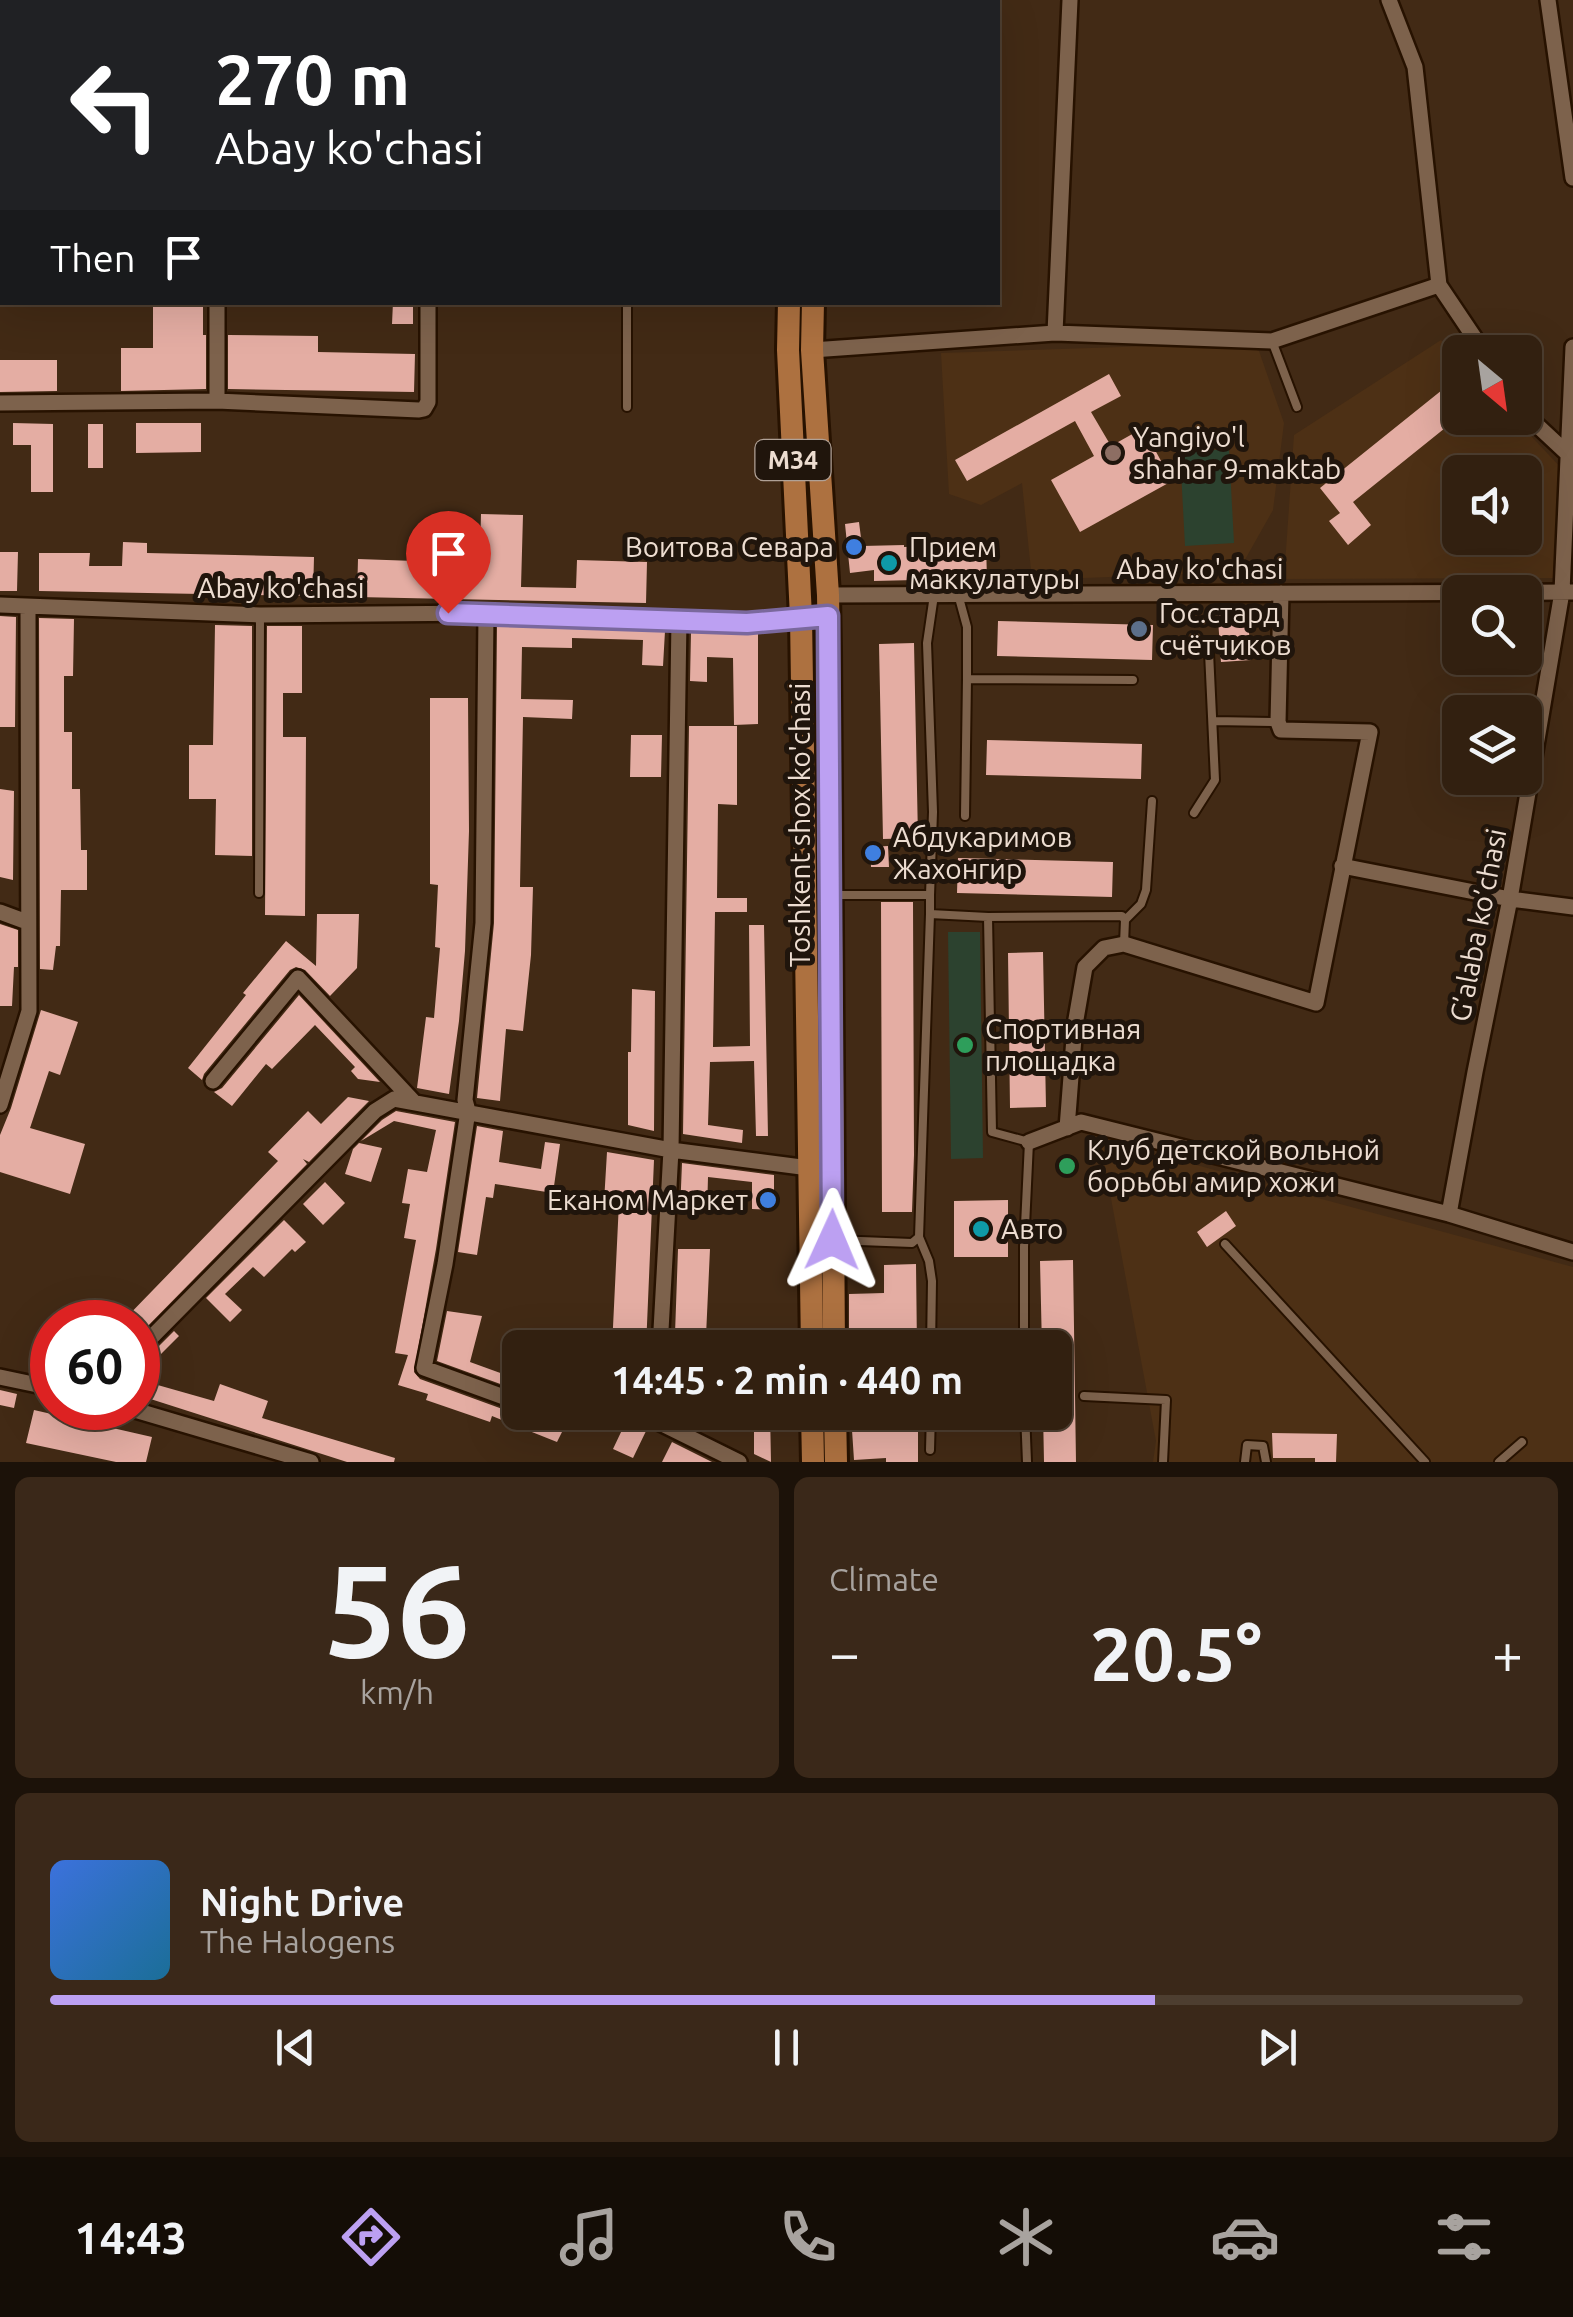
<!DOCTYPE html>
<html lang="en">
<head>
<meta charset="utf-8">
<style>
	:root { --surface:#322010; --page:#3a2819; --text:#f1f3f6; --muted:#a8a39f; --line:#4d3e30; --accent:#bca0f2 }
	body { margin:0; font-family:Ubuntu,sans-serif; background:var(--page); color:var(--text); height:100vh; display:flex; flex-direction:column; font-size:38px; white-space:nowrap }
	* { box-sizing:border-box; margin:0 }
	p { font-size:32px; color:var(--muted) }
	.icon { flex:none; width:55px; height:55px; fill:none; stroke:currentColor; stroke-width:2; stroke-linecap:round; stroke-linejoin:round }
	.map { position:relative; height:1462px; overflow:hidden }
	.drawer { display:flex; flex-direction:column; gap:15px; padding:15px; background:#1c1209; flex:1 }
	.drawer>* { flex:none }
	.top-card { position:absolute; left:0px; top:0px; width:1000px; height:305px; box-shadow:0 10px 40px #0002,0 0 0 2px var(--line); background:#202124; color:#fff; overflow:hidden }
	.needle { width:65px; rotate:151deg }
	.buttons { position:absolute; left:1442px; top:335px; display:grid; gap:20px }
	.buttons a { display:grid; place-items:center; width:100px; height:100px; border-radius:15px; background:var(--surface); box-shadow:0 10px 40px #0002,0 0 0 2px var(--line); font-size:50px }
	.speed { position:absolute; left:30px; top:1300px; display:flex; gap:20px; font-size:50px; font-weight:700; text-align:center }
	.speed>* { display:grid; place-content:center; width:130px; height:130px; border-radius:50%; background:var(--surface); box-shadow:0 10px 40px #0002,0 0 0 2px var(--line); line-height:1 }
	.speed .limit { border:15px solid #d22; background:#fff; color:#111 }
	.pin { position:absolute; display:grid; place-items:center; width:85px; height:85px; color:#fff; margin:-102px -42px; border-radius:50% 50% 50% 0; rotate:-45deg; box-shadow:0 0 10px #0007 }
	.pin .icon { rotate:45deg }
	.me { position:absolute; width:110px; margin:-55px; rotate:1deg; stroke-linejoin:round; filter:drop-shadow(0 0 8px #0008) }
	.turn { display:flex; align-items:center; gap:35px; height:210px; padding:0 50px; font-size:45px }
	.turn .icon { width:130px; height:130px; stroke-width:2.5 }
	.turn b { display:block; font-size:70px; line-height:85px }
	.then { display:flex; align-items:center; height:95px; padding:0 50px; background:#0003; gap:20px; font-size:38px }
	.big { font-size:75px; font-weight:700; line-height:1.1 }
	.drawer .tile { flex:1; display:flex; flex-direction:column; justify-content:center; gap:15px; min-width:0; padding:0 35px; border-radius:15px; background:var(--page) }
	.drawer .dial { align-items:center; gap:0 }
	.dial b { font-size:130px; line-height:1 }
	.song { display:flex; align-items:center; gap:30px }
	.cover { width:120px; height:120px; border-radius:15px; background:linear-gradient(135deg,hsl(220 70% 55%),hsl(200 70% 35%)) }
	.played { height:10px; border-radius:5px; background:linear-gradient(90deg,var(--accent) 75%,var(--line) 75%) }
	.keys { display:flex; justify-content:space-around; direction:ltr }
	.heat { display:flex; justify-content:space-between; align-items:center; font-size:55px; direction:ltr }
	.drawer .tiles { flex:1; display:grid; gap:15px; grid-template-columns:1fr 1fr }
	.tile:last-child { grid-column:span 2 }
	.trip { position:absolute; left:502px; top:1330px; width:570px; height:100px; border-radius:15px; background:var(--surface); box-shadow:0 10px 40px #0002,0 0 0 2px var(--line); font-weight:700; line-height:100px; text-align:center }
	.menu { display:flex; height:160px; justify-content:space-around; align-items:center; background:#140d06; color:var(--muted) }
	.menu .icon { width:70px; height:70px }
	.menu .active { color:var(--accent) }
	.menu b { font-size:45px; color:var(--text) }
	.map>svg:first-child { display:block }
	.built { fill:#4d3015; fill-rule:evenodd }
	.green { fill:#2c422f }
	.building { fill:#e4ada3 }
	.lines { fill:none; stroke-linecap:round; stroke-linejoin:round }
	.service-casing { stroke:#271200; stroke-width:12 }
	.minor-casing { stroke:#271200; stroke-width:20 }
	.primary-casing { stroke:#271200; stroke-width:28 }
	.service { stroke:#7d624c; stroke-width:8 }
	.minor { stroke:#7d624c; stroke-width:15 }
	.primary { stroke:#ad7140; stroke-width:22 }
	.route-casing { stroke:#7a689d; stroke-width:25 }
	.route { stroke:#bca0f2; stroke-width:18 }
	.education-dot { fill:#8d6e63; stroke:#20150c; stroke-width:4 }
	.shop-dot { fill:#3f7fe0; stroke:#20150c; stroke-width:4 }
	.culture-dot { fill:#0f9aa8; stroke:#20150c; stroke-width:4 }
	.service-dot { fill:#5c6f8a; stroke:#20150c; stroke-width:4 }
	.leisure-dot { fill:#2e9e5b; stroke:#20150c; stroke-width:4 }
	.labels { text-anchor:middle; stroke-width:10; stroke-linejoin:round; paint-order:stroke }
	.shield { fill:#20150c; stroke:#b0a196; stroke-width:2.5 }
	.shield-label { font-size:25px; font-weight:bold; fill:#edddd1 }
	.poi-label { font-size:28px; fill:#edddd1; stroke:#20150c; text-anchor:start }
	.street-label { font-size:28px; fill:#edddd1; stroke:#20150c }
</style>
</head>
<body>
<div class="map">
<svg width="1573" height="1462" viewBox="0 0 1573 1462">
	<rect width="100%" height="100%" fill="#422a15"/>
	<path class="built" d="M1441,340L1460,360V418H1514L1564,471L1556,578L1284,579L1294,435ZM1460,472H1525V538H1460Z
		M1242,343L1259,351L1284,423L1273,510L1238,572L1032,580L1022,483L981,505L949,494L941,353Z
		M1100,1139L1573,1267V1462H1153L1156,1441Z"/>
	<path class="green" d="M1229,449L1234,543L1185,546L1180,452Z
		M948,932H980L983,1158L951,1159Z"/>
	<path class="building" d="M153,302H203V335H206V389L121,391V348H153Z
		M393,302H413V324H392Z
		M228,335L318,336V352L415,354L414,392L228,389Z
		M0,360H57V391L0,392Z
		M1109,374L1121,396L1091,412L1111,446L1143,428L1172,481L1080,532L1051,480L1094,456L1075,421L967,481L955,460Z
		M1452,382L1460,392V416L1353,502L1371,525L1348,545L1329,521L1340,513L1320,488Z
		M13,423L53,424V492H31V445H13Z
		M136,423H201V452L136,453Z
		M88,424H103V468H88Z
		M481,514L523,515L521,587L576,588L577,560L647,562L646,603L357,597L358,559L415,561V550L480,552Z
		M859,522L862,546L904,545V547L986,543L987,580L923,583H915V580L874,581V570L850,573L845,524Z
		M123,542L147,543V553L314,557L313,596L39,591V553H90L89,566H122Z
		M0,552H18L17,591H0Z
		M1217,605H1247L1251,660L1221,662Z
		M0,616L16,617L15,727H0Z
		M39,618L74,619L73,676H64V732H72V789H80L81,850H87V890H61L60,946H56L53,970L40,969Z
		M998,621L1153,625L1152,660L997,656Z
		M215,625L252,626V856L215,855L216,799H189V745H213Z
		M497,625L665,631L663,666L642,665L643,640L572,638V648L522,647L521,699L573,700L572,719L523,717L520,887H533L531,955L523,1031L506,1029L500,1101L477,1098L494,923Z
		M267,626H302V693H283V737H306L305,916L265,915Z
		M691,632L758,633V724L734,725L733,658L707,657V682L690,681Z
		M914,643L918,838L883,839L879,644Z
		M430,698H468L469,831L465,951L459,1021L449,1094L417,1088L426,1017L434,1018L440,948L435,947L438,885L430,884Z
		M689,726H737V805L718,804L717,898H747V912H715L713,1047L750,1046L749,925H764L768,1136H756L754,1061L710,1062L708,1125L743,1130L742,1143L683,1134Z
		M631,735H662L661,777H630Z
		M987,740L1142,744L1141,779L986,775Z
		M0,789L14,791L13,880L0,877Z
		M888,846L889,867H871L870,847Z
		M958,858L1113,862L1112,897L957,893Z
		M881,902H913L914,1155L912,1212H882Z
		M317,914H359L357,968L330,996L305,970L296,967L290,970L204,1074L202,1080L188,1068L246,995L243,993L286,941L316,966Z
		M0,924L18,930V967H14L12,1006H0Z
		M1043,952L1046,1107L1010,1108L1008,953Z
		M632,989L655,991L654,1131L628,1125V1052H631Z
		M299,995L380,1082L358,1079L351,1071L355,1067L315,1025L272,1069L266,1064L232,1106L214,1092L222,1088Z
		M41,1010L78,1022L60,1075L49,1071L30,1128L85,1144L70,1194L0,1172V1135L11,1108Z
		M348,1097L369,1101L309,1162L303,1159L307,1164L138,1336V1322H122L278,1161L268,1152L308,1111L321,1124Z
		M396,1111L455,1122L436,1249L414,1372L420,1379L516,1414L572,1412L557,1442L492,1416L490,1422L426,1400L428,1394L398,1385L408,1355L395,1353L416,1240L404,1238L410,1204L402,1203L408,1169L427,1172L436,1130L394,1121L361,1141L382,1120Z
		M477,1126L503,1131L499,1162L541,1169L545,1142L560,1144L553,1193L495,1184L493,1198L486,1197L477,1255L458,1252Z
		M359,1143L382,1148L371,1182L345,1174L353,1149Z
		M607,1152L654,1160L646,1348H612L619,1202H604Z
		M682,1163L774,1175V1210L752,1209V1182L708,1177L707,1213L680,1212Z
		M325,1182L345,1203L323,1225L303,1204Z
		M1008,1200V1257H954V1201Z
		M1226,1211L1236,1226L1207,1247L1197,1232Z
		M284,1220L306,1242L295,1252L292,1249L264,1277L253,1267L225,1294L242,1310L230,1322L206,1298Z
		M678,1249H710L706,1336L675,1334Z
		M1073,1260L1076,1462H1044L1043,1412H1055V1348H1042L1040,1261Z
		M916,1264L917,1348H884V1333L849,1334V1294L884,1293V1265Z
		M447,1311L482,1316L470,1362L520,1380V1391L437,1361Z
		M174,1331L179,1336L151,1364L140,1380L214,1401L220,1384L268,1401L262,1418L395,1458L394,1462H347L138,1395V1362L146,1359Z
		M0,1390L17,1394L14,1408L0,1405Z
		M34,1410L152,1437L146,1462H116L26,1443Z
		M582,1412H618L647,1429L633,1458L613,1449L622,1430Z
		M754,1412H770L771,1462L754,1454Z
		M885,1412H918V1462H886V1458L854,1460L851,1415Z
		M1272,1433L1337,1434L1336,1462H1315V1458H1273Z
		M672,1442L712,1462H662Z"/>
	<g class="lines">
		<defs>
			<path id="service" d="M912,0V2
				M0,208H2
				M1272,341L1297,407
				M627,407V302
				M958,594L967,627V679L1133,680
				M1213,721L1278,722
				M1194,813L1215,780L1209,652
				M965,816L967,679
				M259,893L260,615
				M835,895H930L933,812L927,643L934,595
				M930,895V914L988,917L1122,916L1125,920L1124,944
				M988,917L992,1132L1029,1142L1024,1247V1348
				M1125,920L1141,904L1146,890L1152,801
				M919,1237L929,1261L932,1281L931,1348
				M834,1240L912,1243L919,1237L930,914
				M1225,1244L1425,1462
				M1084,1396L1166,1400L1163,1462
				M1025,1412L1027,1462
				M930,1450L931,1412
				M1245,1462L1247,1445L1263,1446L1266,1462
				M1499,1462L1522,1442"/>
			<path id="minor" d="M1389,0L1415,67L1439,285L1484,352
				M1548,0L1573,178
				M219,2V0
				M429,2V0
				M217,302V401
				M1055,333L1070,0
				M812,350L1055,333L1272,341L1439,285
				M0,403L217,401L419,410L424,409L428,402V302
				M1525,414L1569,455
				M828,595L1573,592
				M0,605L260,615L486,613L747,623L801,617
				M486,613L483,923L465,1100L468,1111L445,1264L424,1368L520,1403
				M1342,866L1510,899L1573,907
				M0,912L27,922
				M213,1081L298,978L414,1102
				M0,1105L29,1011L28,607
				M1067,1128L1075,1025L1085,967L1104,948L1124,944L1316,1003L1370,732L1281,730L1278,722L1281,593
				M1029,1142L1081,1122L1449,1214L1573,1252
				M1449,1214L1475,1072L1510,899L1562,592L1573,347
				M660,1348L671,1150L679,619
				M138,1351L375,1111L394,1099L671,1150L809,1168
				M0,1377L52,1388
				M128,1408L311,1462
				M638,1412L739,1462"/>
			<path id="primary" d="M789,0V2
				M814,0V2
				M789,302L788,350L801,617L812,1348
				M813,302L812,350L828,595L829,650L834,1348
				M812,1412L813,1462
				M835,1412L836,1462"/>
		</defs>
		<use href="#service" class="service-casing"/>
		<use href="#minor" class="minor-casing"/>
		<use href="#primary" class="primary-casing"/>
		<use href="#service" class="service"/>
		<use href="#minor" class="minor"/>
		<use href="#primary" class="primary"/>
	</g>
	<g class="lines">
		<defs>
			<path id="route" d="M448,613L747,623L828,616L832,1240"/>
		</defs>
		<use href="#route" class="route-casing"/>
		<use href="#route" class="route"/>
	</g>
	<circle class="education-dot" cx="1113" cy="453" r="10"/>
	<g class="shop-dot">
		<circle cx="854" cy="547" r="10"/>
		<circle cx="873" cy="853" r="10"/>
		<circle cx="768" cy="1200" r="10"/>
	</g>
	<g class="culture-dot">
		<circle cx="889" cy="563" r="10"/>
		<circle cx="981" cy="1229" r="10"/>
	</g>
	<circle class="service-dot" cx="1139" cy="629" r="10"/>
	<g class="leisure-dot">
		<circle cx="965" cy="1045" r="10"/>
		<circle cx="1067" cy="1166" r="10"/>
	</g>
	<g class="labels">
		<rect class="shield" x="755.5" y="440" width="75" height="40" rx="8"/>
		<g class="shield-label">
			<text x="793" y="469">M34</text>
		</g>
		<g class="poi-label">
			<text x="1133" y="447">Yangiyo'l<tspan x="1133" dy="32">shahar 9-maktab</tspan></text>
			<text x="834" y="557" text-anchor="end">Воитова Севара</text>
			<text x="909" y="557">Прием<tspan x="909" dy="32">маккулатуры</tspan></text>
			<text x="1159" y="623">Гос.стард<tspan x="1159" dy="32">счётчиков</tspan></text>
			<text x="893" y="847">Абдукаримов<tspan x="893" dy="32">Жахонгир</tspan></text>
			<text x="985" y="1039">Спортивная<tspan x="985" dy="32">площадка</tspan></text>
			<text x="1087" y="1160">Клуб детской вольной<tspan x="1087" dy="32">борьбы амир хожи</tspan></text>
			<text x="748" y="1210" text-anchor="end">Еканом Маркет</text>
			<text x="1001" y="1239">Авто</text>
		</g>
		<g class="street-label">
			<text x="1200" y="579">Abay ko'chasi</text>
			<text x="281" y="598">Abay ko'chasi</text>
			<text transform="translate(800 825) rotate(-90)" y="10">Toshkent shox ko'chasi</text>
			<text transform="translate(1478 925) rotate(-79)" y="10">G’alaba ko’chasi</text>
		</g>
	</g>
</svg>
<div class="buttons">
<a><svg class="needle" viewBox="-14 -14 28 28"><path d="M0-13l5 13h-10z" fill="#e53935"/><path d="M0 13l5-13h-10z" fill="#a8a39f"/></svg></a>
<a><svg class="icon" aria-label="sound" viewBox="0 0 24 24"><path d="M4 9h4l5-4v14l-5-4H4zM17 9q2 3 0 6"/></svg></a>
<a><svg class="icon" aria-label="search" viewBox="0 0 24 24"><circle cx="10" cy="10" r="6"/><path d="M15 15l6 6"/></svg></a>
<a><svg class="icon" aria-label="layers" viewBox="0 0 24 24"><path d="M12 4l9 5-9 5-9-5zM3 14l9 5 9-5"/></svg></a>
</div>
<div class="speed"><div class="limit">60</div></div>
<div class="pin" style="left:448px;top:613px;background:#d93025"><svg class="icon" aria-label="arrive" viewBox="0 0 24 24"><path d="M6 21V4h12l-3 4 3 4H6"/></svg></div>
<svg class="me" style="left:832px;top:1240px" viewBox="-20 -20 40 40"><path d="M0-17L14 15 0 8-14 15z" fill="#bca0f2" stroke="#fff" stroke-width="4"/></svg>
<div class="trip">14:45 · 2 min · 440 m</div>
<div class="top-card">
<div class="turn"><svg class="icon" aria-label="left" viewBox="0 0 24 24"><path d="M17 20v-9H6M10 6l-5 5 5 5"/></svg><div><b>270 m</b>Abay ko'chasi</div></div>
<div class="then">Then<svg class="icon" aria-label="arrive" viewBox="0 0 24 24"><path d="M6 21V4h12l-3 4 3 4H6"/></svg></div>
</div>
</div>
<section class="drawer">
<div class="tiles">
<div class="tile dial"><b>56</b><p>km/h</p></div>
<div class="tile"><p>Climate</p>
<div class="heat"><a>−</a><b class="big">20.5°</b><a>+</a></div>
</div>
<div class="tile">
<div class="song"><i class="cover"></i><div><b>Night Drive</b><p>The Halogens</p></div></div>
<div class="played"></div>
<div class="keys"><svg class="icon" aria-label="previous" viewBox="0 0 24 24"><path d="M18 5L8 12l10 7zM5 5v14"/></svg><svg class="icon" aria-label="pause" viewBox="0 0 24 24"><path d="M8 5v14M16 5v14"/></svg><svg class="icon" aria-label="next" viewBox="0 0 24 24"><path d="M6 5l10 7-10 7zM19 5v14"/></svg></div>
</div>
</div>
</section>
<nav class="menu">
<b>14:43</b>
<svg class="icon active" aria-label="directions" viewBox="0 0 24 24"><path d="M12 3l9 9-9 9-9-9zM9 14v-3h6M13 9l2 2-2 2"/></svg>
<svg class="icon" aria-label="music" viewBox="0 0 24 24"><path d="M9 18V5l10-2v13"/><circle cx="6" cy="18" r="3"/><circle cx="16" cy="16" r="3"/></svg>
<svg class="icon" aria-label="phone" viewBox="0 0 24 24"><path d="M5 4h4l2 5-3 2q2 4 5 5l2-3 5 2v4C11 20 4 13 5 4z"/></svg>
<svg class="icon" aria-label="climate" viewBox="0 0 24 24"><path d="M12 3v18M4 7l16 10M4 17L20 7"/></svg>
<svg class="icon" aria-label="car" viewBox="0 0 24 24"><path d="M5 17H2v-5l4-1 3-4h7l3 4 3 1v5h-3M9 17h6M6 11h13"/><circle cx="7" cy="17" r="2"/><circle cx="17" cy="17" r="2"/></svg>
<svg class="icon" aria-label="filters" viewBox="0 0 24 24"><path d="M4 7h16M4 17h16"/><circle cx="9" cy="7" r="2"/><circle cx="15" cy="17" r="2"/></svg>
</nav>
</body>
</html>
